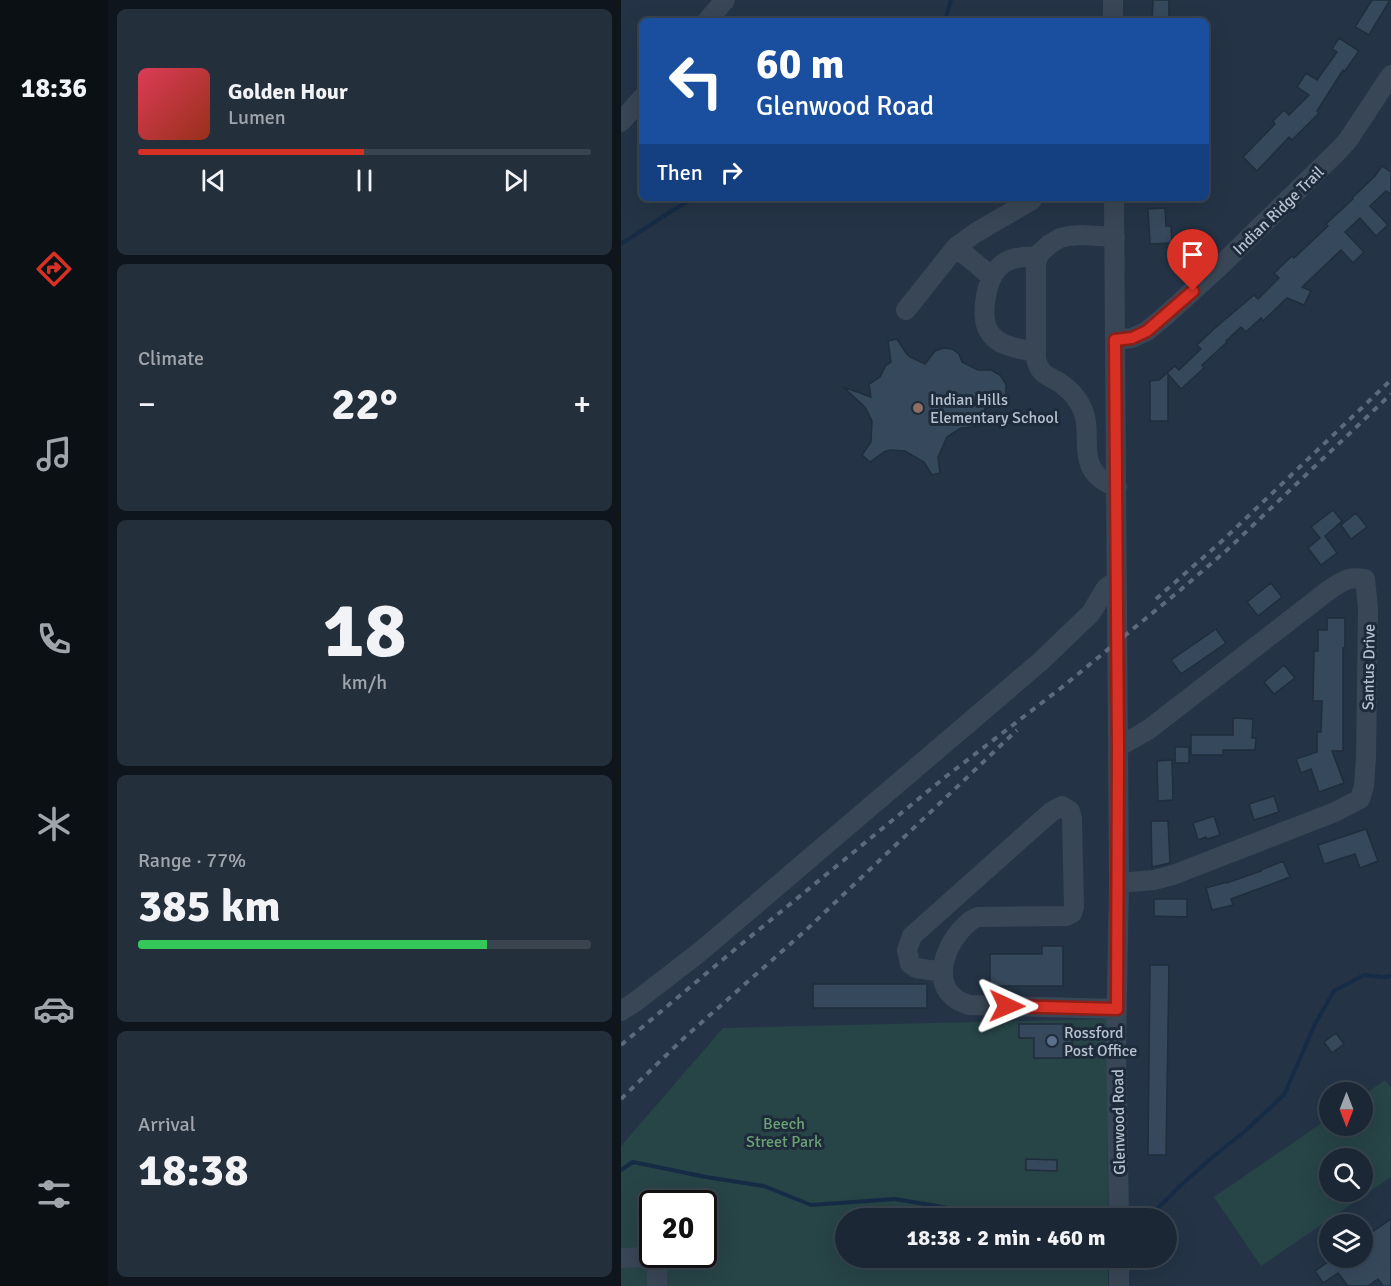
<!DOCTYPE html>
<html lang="en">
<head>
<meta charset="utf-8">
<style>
	:root { --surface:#1b2734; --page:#242f3c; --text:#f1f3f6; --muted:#a0a5ac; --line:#39444f; --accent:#d93025 }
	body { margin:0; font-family:Signika,sans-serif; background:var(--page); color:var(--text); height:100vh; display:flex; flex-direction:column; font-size:22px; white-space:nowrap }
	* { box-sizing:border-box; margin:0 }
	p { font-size:20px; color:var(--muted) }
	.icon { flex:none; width:33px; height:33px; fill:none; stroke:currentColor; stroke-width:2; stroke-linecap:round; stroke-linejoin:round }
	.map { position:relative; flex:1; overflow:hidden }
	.sheet { display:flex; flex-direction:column; gap:9px; padding:9px; background:#0f151d; width:513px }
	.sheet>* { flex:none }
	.top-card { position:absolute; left:18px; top:18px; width:570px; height:183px; border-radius:9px; box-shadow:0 6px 24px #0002,0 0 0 2px var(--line); background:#1a4fa0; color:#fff; overflow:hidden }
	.needle { width:39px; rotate:180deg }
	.fabs { position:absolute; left:698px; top:1082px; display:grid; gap:12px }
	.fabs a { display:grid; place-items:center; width:54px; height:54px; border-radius:50%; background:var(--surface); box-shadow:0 6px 24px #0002,0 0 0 2px var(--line); font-size:30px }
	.speed { position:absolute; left:18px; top:1190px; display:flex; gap:12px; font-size:30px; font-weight:700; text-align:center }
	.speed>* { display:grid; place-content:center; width:78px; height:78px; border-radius:50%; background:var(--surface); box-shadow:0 6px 24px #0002,0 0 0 2px var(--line); line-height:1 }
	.speed .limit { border:3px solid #111; border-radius:9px; background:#fff; color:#111 }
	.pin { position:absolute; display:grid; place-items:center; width:51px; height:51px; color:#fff; margin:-62px -26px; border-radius:50% 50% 50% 0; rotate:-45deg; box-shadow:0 0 6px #0007 }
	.pin .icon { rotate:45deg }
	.me { position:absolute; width:66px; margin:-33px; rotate:91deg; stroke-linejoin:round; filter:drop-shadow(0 0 4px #0008) }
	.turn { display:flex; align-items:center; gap:21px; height:126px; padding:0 18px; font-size:27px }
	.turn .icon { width:78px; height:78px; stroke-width:2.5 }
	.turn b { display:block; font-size:42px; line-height:51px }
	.then { display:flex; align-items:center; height:57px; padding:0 18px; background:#0003; gap:12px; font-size:22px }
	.big { font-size:45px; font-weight:700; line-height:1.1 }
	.sheet .tile { flex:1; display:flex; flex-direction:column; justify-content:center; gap:9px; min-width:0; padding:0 21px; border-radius:9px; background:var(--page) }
	.sheet .dial { align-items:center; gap:0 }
	.dial b { font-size:78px; line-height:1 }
	.song { display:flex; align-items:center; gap:18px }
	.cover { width:72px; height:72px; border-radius:9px; background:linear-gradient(135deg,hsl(350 70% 55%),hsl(10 70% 35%)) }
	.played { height:6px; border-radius:3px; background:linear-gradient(90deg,var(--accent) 50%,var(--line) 50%) }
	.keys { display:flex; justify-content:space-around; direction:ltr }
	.heat { display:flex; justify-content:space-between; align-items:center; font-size:33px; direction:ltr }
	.charge { height:9px; border-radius:4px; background:linear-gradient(90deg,#34c759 77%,var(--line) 0) }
	.trip { position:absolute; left:214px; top:1208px; width:342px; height:60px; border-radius:30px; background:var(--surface); box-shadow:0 6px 24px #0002,0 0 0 2px var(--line); font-weight:700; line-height:60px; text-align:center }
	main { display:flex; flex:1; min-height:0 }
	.tab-bar { display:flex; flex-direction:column; width:108px; justify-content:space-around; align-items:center; background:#0b1015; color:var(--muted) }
	.tab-bar .icon { width:42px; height:42px }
	.tab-bar .selected { color:var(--accent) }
	.tab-bar b { font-size:27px; color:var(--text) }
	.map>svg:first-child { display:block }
	.green { fill:#274447; fill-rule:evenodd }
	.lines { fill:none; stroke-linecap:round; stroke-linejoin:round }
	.stream { stroke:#162c46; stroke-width:4 }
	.building { fill:#36495c; stroke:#202d3c; stroke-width:1.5 }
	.minor { stroke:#394655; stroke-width:20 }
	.rail { stroke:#5b6a7c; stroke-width:4; stroke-dasharray:6 6; stroke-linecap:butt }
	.route-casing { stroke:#8d1f18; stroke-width:15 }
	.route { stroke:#d93025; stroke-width:10 }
	.education-dot { fill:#8d6e63; stroke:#1e2b3a; stroke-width:2 }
	.service-dot { fill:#5c6f8a; stroke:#1e2b3a; stroke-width:2 }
	.labels { text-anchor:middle; stroke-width:6; stroke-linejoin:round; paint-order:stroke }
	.street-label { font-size:16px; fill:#b7c1ce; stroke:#1e2b3a }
	.poi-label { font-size:16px; fill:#b7c1ce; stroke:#1e2b3a; text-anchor:start }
	.park-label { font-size:16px; fill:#6ca175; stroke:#1e2b3a }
</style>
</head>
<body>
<main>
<nav class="tab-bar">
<b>18:36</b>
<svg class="icon selected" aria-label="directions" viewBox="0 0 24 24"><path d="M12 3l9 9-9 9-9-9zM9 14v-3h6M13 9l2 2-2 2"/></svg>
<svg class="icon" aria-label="music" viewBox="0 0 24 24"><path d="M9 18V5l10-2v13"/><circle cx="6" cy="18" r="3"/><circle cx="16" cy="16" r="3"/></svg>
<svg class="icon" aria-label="phone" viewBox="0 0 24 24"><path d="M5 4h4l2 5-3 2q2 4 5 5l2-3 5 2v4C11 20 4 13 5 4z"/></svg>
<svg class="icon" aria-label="climate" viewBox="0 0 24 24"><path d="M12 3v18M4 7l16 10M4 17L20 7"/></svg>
<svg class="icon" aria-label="car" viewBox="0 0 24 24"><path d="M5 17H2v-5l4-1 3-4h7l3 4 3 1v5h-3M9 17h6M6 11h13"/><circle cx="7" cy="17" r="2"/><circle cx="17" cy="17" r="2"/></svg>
<svg class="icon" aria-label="filters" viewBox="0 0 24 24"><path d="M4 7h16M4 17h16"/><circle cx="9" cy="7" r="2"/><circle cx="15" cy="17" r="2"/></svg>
</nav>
<section class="sheet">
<div class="tile">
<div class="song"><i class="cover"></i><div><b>Golden Hour</b><p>Lumen</p></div></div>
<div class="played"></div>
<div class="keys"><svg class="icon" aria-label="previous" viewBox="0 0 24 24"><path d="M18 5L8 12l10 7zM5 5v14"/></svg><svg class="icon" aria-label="pause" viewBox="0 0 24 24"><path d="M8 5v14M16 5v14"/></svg><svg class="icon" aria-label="next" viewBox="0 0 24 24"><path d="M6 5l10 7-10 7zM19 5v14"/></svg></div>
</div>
<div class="tile"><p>Climate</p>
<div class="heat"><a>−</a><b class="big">22°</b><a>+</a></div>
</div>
<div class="tile dial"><b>18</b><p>km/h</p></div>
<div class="tile"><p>Range · 77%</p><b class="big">385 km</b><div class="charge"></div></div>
<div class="tile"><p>Arrival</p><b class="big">18:38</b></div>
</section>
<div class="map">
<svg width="770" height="1286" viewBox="0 0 770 1286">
	<rect width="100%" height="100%" fill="#243446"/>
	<path class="green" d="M486,1019L487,1218H225V1257H487V1286H0V1146L102,1028ZM32,1203H82V1254H32Z
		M764,1080L770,1088V1177L640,1266L593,1197L708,1118V1125H741V1096ZM708,1158H741V1191H708Z"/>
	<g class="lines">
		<path class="stream" d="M324,21L330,0
			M0,244L52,210L68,201L69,198
			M0,1170L12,1162L85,1177L143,1186L190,1205L274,1199L339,1210L487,1216
			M527,1218L556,1189L588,1160L624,1131L663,1095L694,1024L713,991L743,975L763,977L770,976"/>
	</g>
	<path class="building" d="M532,0H548V21H531Z
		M751,0H769L748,35L734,27Z
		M718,38L738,51L724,71L722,70L696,111L698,113L671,140L668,137L636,171L622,157L654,124L652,121L663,110L668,115L688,95L676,87L685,73L696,80L716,52L711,49Z
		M761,166L770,172V194L765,191L749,206L767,225L755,236L739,218L724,232L743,252L732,263L720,250L681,287L690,291L683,305L666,298L642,321L640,318L625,332L620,327L605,341L606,342L581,365L583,368L560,389L547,374V421H529V381L538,380L554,366L558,370L580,349L576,345L594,328L633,295L637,299L658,278L653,273L671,256L673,258L707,226L705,224L732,199L731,198L754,176Z
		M544,208L545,226H550L551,243L529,244L527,209Z
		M276,339L285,353L289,357L304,364L314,351L322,348L331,349L338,354L341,362L357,370H370L379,375L385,384V394L380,402L372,407L364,408L362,426L340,428L326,437L317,457L319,473L311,475L303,462L284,451L269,450L263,452L249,462L241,455L250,442L251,421L244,407L222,387L250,397L248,384L259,377L265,365L270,362L267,341Z
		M712,510L721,521L704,536L716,553L700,565L687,548L699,538L690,527Z
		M735,513L746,527L730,539L720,525Z
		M650,583L661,597L637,616L626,602Z
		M706,618H724V648H722V751H711L723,783L698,792L690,769L680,773L675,759L696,752V732H700L701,701H692L693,651H697V630H706Z
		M595,629L605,643L560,674L550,660Z
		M663,665L674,678L653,694L643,682Z
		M612,718L632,719L631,738H635L634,750H602V755H570V735H612Z
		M554,747H568V763H554Z
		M551,760L552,800L537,801L536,761Z
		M653,796L658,812L633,820L628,804Z
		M593,816L599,835L586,839L585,837L577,840L572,823Z
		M530,821H547L549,863L531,867Z
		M745,829L757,861L739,868L734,854L703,864L697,845Z
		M662,861L669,877L610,899L612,905L591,910L585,888L606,882V883L640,871V870Z
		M533,899H566V917L533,916Z
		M421,946H442V986H369V954H421Z
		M529,965H548L545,1155H527Z
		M192,984H306V1008H192Z
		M398,1024H451V1058H413V1038H398Z
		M715,1033L723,1044L711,1053L703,1042Z
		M405,1159L436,1160V1171L405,1170Z
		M770,1219V1286H762L757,1279L747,1286H727L717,1273L702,1283L694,1271L714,1257H741V1239Z"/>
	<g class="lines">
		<path class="minor" d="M492,0V21
			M86,21L104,0
			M0,122L21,98
			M493,198L497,747L498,883L495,1048L498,1218
			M494,237L461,235L448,236L439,238L429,244L418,254L415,264V358C419,378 430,375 443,386C450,391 457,400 461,408C472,430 457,461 479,478C484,482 490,485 496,487
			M335,247L371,277
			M285,310L335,247L354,233L411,200
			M494,340L511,338L526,331L543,317L600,265L717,151L727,140L770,75
			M415,352C400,349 378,347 369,333C358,318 365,280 378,267C388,257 404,256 417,257
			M497,747L527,730L708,590C723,581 726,576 744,579L747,608L745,757L743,786L739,799L714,812L552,875L533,880L498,883
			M322,972L295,968L289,964L286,950L291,936L430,812L441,806L449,811L451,819L453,907L451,913L445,916L357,917C348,920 345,925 339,931C324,949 311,982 335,999C339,1002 344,1003 348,1005L496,1009
			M0,1011L14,1002L80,951L419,662L470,613L485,588L496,580
			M498,1257V1286
			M0,1258L26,1257L34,1261L36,1267V1286"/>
		<path class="rail" d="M535,599L601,541L770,380
			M0,1045L118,946L323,778L440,688L557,592L606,550L770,394
			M0,1099L63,1038L184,931L396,730"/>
	</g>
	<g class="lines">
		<defs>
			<path id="route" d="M386,1006L496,1009L497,747L494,340L511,338L526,331L572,291"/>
		</defs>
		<use href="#route" class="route-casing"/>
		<use href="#route" class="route"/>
	</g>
	<circle class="education-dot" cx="297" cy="408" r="6"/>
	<circle class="service-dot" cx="431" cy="1041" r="6"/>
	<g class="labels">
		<g class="street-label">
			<text transform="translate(657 210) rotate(-44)" y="6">Indian Ridge Trail</text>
			<text transform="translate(747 667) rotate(-89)" y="6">Santus Drive</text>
			<text transform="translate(497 1122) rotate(-91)" y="6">Glenwood Road</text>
		</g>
		<g class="poi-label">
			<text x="309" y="405">Indian Hills<tspan x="309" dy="18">Elementary School</tspan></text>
			<text x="443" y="1038">Rossford<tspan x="443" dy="18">Post Office</tspan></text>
		</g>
		<g class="park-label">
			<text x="163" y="1129">Beech<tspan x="163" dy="18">Street Park</tspan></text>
		</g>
	</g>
</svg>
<div class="fabs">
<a><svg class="needle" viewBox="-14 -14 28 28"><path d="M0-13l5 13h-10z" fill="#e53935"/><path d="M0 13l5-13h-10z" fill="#a0a5ac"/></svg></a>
<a><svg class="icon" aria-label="search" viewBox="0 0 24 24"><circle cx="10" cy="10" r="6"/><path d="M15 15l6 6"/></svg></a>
<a><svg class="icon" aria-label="layers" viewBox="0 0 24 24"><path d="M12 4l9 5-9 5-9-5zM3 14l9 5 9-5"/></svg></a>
</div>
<div class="speed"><div class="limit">20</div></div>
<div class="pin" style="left:572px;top:291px;background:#d93025"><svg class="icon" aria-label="arrive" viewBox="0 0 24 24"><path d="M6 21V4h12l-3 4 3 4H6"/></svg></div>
<svg class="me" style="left:386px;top:1006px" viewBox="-20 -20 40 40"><path d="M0-17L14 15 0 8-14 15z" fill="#d93025" stroke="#fff" stroke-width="4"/></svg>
<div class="trip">18:38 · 2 min · 460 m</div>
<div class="top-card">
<div class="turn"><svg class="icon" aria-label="left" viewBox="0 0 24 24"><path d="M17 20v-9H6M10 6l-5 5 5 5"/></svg><div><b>60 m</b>Glenwood Road</div></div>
<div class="then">Then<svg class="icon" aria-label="right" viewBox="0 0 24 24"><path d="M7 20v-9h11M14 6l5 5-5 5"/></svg></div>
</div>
</div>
</main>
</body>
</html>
